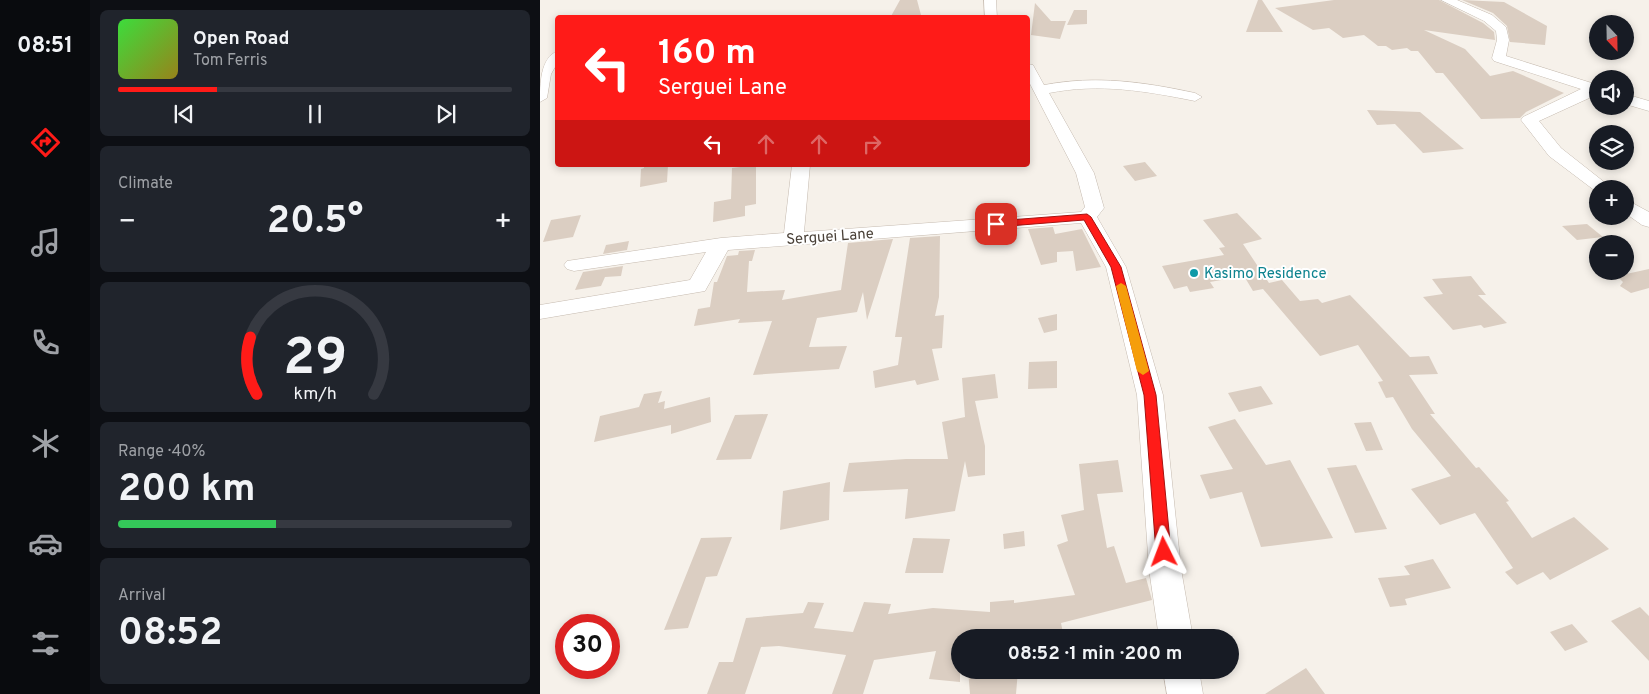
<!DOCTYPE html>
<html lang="en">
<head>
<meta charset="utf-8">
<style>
	:root { --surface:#171b24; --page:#20242c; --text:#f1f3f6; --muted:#9ea1a6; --line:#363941; --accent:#ff1b18 }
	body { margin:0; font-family:Overpass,sans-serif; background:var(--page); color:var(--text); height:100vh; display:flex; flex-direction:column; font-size:19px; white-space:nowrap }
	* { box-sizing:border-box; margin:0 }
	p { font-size:16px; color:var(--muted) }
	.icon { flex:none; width:28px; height:28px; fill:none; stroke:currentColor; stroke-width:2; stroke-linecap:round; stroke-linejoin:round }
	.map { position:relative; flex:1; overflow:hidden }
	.drawer { display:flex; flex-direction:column; gap:10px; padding:10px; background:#0d0f14; width:450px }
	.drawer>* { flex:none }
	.top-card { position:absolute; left:15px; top:15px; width:475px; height:152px; border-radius:5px; box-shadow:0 2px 8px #0003; background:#ff1b18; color:#fff; overflow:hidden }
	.needle { width:32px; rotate:158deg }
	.tools { position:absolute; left:1049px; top:15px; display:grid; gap:10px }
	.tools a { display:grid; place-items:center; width:45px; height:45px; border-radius:50%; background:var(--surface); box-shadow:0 2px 8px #0003; font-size:25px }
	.speed { position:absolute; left:15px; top:614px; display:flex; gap:10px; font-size:25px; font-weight:700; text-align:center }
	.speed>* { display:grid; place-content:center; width:65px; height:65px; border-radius:50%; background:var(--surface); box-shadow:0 2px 8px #0003; line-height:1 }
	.speed .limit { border:8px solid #d22; background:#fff; color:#111 }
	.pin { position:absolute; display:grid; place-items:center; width:42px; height:42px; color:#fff; margin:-21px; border-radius:10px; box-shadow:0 2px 8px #0006 }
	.me { position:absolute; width:55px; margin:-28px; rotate:357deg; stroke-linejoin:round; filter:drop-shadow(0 0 4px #0008) }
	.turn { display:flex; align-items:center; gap:18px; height:105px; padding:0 20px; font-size:22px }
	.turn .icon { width:65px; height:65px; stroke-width:2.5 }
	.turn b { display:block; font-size:35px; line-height:42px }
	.lanes { display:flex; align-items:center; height:48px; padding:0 20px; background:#0003; justify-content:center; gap:25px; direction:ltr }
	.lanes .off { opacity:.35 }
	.big { font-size:38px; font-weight:700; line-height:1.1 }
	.drawer .tile { flex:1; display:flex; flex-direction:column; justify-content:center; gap:8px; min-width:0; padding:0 18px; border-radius:8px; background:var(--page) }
	.drawer .dial { align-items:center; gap:0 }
	.dial svg { height:130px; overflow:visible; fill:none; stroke:var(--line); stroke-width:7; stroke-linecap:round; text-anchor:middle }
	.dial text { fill:var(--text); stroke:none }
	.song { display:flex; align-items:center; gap:15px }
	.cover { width:60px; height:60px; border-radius:8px; background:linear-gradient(135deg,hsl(120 70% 55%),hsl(50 70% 35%)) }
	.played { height:5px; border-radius:2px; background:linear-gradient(90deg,var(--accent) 25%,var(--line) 25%) }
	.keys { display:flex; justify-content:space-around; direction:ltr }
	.heat { display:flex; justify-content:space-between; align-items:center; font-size:28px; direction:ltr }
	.charge { height:8px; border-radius:4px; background:linear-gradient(90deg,#34c759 40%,var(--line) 0) }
	.trip { position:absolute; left:411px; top:629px; width:288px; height:50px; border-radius:25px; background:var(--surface); box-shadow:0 2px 8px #0003; font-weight:700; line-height:50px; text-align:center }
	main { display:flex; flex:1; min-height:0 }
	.tabs { display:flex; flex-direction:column; width:90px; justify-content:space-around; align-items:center; background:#090b0e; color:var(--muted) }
	.tabs .icon { width:35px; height:35px }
	.tabs .on { color:var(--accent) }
	.tabs b { font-size:22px; color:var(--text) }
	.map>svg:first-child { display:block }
	.building { fill:#dbcec2 }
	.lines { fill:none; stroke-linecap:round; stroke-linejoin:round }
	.minor-casing { stroke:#c5baaf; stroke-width:1 }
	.minor { fill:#fff; fill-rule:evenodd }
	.route { fill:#ff1b18; stroke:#a61210 }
	.slow { fill:#f59e0b }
	.culture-dot { fill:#0f9aa8; stroke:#fff; stroke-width:2 }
	.labels { text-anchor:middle; stroke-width:4; stroke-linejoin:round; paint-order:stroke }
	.street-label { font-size:15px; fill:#4a4138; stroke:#fff }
	.culture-label { font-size:15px; fill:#0d838f; stroke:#fff; text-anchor:start }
</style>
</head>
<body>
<main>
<nav class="tabs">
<b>08:51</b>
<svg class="icon on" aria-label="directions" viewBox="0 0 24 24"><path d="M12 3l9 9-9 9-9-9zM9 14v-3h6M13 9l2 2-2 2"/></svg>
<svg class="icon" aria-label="music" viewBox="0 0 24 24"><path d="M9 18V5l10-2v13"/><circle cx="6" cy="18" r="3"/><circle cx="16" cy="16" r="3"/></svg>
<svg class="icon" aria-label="phone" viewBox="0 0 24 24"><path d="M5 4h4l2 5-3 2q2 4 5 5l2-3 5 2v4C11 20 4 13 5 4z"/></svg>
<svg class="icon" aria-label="climate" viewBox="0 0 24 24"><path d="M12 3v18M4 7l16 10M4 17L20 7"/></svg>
<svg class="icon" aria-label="car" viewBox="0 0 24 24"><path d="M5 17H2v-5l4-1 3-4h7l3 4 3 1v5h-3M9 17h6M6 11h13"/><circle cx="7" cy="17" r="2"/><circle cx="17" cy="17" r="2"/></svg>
<svg class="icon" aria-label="filters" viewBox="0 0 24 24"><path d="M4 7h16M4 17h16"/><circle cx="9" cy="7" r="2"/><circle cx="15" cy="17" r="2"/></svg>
</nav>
<section class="drawer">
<div class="tile">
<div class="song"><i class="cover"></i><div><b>Open Road</b><p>Tom Ferris</p></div></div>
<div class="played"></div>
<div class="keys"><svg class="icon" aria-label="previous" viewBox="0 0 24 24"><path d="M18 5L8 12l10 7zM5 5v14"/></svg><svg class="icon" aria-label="pause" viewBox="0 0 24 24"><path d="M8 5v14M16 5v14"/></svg><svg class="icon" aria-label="next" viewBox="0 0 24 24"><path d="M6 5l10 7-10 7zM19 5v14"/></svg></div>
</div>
<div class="tile"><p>Climate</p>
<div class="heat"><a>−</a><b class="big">20.5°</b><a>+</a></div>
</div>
<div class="tile dial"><svg viewBox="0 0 100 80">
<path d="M14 69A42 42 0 1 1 86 69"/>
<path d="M14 69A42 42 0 0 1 10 34" stroke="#ff1b18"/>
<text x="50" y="56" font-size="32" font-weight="700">29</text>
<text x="50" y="72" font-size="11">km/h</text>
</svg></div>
<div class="tile"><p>Range · 40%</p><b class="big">200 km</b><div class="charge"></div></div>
<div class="tile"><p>Arrival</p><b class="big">08:52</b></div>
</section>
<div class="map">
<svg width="1109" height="694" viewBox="0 0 1109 694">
	<rect width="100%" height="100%" fill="#f6f1ea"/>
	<path class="building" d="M360,0H377L381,15L350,18Z
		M718,0H722L743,32H706Z
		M794,0H899L943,23L954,32L955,40L884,30L925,49L950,76L973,71L1024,93L986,112L980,118L941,119L903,73H896L878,51H871L867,48L852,50L846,46H838L824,35L803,38L789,28L773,30L735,8Z
		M922,0L964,2L1007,26L1005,45L970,42L967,26L953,13Z
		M495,3L511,21H526L520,39L491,35Z
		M534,10H547V24L527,25Z
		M827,110L880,112L924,149L883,153L855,124L837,125Z
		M605,162L617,176L595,181L583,166Z
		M104,165H128L127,182L100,187L101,169L104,168Z
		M216,165V204L205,206V216L173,222L174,202L191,199L192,168Z
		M697,213L722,239L703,244L729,283L742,280L760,301L778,299L782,303L810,295L870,357L889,356L898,374L869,375L895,414H890L936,468L939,467L969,501L966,502L992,538L1034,517L1069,549L1010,580L1003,572L977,585L965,572L973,568L935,513L900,525L871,489L911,476L872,429L853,397L846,398L838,382L843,381L818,345L780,356L723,289L713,291L704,276L670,282L674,288L650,292L647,286L634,289L622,266L684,255L679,248L685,247L663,220Z
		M41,215L33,237L3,242L11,220Z
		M1047,224L1063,237L1037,240L1022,226Z
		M513,227L515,234L542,229L561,267L536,271L533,251L517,252V262L501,265L488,229Z
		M400,236L399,297L395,316L404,315L402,348L392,349L399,380L377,385L375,380L335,388L333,371L358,365L362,337H355L370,238Z
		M353,239L327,320L323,292L317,312L277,318L269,347L307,346L299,369L213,375L232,321L198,323L200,319L154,326L158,309L170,307L174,282H177L187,256L198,255L199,251L215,250L212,261H209L207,292L245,290L242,300L301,290L308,243Z
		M89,241L87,250L63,254L66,245Z
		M83,266L81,276L65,277L61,286L35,290L43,272Z
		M1109,269V288L1091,293L1080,286L1083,282L1077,276Z
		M931,276L946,295H938L967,323L944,328L941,325L913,330L883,297L903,294L892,279Z
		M517,314V330L504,333L498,318Z
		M517,361V388L488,389L489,362Z
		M455,374L458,398L435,401L445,446V475L428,477L425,461L415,511L365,519L368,489L303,492L309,463L366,459H408L402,422L425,417L422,378Z
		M721,386L733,404L699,412L688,393Z
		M122,391L118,403L125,401L124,409L170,397L171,422L131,434V425L54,442L60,416L99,407L104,394Z
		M228,414L211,459L176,460L195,415Z
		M695,419L726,465L750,460L793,538L721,547L702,492L670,499L660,475L693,469L668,427Z
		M831,422L843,450L826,451L814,423Z
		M578,460L583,492L557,494L567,548L574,546L586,583L606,578L612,600L521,623L524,638H420V682L389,679L396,651L334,660L323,694H292L306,655L239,646L221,647L205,694H167L179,662H193L206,618L263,613L268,602L284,603L274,628L313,632L324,602L351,604L348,614L393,608L450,612V602L474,600V603L535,595L517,545L528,541L521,515L544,510L539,464Z
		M816,465L847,529L815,533L787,468Z
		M290,482L289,520L240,530L243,491Z
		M484,531L485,546L464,549L463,534Z
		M192,537L177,576L166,577L148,628L124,630L161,538Z
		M373,538L410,539L403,573H365Z
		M893,559L911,588L865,599L867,605L850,607L838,578L870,575L864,566Z
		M1100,607L1109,616V661L1071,621Z
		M1032,624L1048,642L1025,651L1010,632Z
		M766,668L785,694H725Z
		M428,670H478L476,694H430Z"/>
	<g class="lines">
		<defs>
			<path id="minor" d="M444,0H456L457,18H445Z
				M901,0H917L952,15L966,27L969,40L966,56L1058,85V94L999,121L1021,148L1073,189H1058V193L1009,156L981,120L983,117L1041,89L954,61L952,58L957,40L956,31L944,21Z
				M18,51V62L11,74L7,98L0,102C0,85 0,57 18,51Z
				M488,64L493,65L504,85C556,75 604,82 655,93L662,97L655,101C606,91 559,83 509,93L554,173L564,208L557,217L586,267L623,395L641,569L653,638H619L609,569L597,395L566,267L541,223L188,250L165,291L0,319V305L150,280L166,252L34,271L27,269L24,265L27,261L181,238L244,233L252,165H270L264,232L541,212L545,207L536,173L488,80Z
				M1085,94L1109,101V111L1085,104Z
				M1085,199L1109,212V227L1102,225L1085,213Z
				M623,670H659L663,694H627Z"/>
		</defs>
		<use href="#minor" class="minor-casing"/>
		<use href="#minor" class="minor"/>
	</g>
	<path class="route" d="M547,214L551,217L581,267L616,395L631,552L629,557L624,559L618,557L616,552L604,395L571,267L544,220L456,227L451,224L456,221Z"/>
	<path class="slow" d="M581,283L586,286L609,371L603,375L597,371L576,286Z"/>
	<circle class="culture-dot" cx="654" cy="273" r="5"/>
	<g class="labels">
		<g class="street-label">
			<text transform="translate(290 236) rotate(-4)" y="5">Serguei Lane</text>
		</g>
		<g class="culture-label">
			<text x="664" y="278">Kasimo Residence</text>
		</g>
	</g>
</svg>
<div class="tools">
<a><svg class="needle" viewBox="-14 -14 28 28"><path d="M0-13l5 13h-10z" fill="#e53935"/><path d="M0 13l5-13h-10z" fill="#9ea1a6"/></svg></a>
<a><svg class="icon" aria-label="sound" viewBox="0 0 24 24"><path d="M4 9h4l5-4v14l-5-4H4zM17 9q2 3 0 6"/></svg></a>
<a><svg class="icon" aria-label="layers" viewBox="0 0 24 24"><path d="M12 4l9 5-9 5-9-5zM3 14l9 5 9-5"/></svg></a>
<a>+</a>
<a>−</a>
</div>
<div class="speed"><div class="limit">30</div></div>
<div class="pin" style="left:456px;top:224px;background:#d93025"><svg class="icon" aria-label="arrive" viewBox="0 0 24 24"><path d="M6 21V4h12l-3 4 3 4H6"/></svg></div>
<svg class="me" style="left:624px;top:552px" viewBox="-20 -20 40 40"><path d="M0-17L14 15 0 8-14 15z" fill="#ff1b18" stroke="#fff" stroke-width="4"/></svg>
<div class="trip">08:52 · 1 min · 200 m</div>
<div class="top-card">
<div class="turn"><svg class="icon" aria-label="left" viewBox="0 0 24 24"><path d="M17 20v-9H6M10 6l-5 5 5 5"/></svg><div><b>160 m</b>Serguei Lane</div></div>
<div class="lanes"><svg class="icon" aria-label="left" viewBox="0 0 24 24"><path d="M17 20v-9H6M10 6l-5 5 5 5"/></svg><svg class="icon off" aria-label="ahead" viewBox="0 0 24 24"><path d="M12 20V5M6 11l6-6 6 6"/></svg><svg class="icon off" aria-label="ahead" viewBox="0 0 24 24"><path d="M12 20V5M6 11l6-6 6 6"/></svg><svg class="icon off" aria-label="right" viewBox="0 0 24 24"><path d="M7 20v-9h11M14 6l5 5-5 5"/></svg></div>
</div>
</div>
</main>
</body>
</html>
